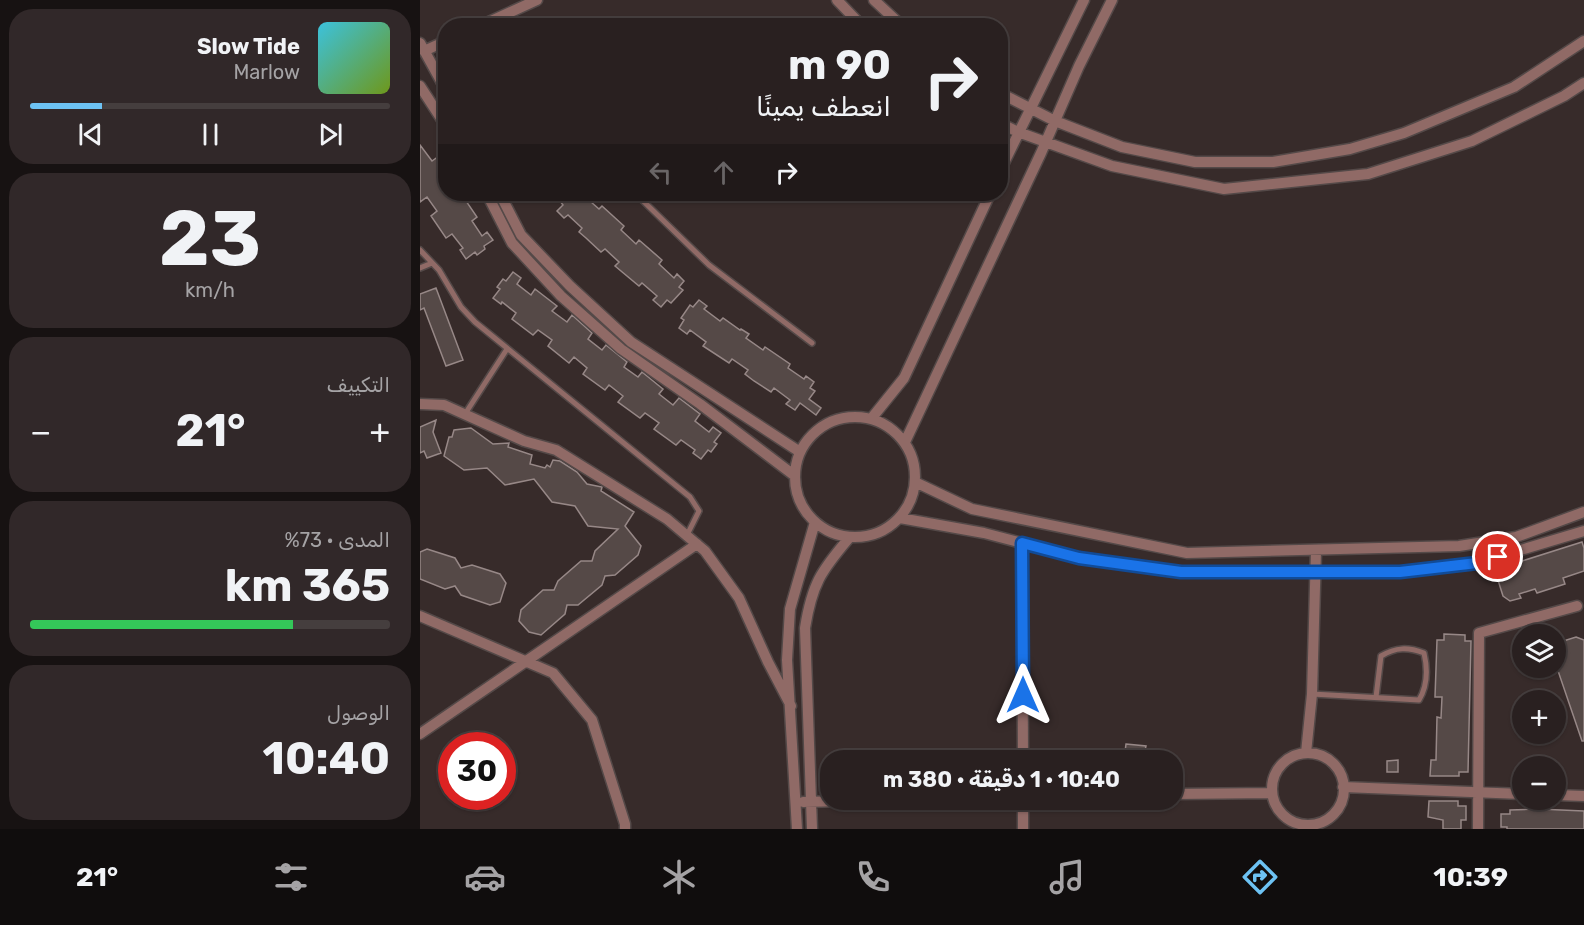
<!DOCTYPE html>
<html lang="ar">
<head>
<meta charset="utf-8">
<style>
	:root { --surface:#292020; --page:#312829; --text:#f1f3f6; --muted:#a5a3a5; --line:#453e3e; --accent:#6dc2f3 }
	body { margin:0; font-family:Rubik,"Noto Sans Arabic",sans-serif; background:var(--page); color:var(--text); direction:rtl; height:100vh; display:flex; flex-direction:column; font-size:22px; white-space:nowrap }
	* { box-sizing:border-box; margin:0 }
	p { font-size:20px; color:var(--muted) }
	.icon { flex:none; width:33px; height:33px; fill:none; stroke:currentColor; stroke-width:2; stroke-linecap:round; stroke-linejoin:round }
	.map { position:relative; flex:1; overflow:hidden; direction:ltr }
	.details { display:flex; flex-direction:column; gap:9px; padding:9px; background:#171212; width:420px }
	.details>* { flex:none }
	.guide { position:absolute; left:18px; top:18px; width:570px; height:183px; border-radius:24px; box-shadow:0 2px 4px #0004,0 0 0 2px var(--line); direction:rtl; background:#292020; color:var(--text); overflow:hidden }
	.tools { position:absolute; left:1092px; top:624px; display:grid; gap:12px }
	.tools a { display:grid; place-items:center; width:54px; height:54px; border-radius:50%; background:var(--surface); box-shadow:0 2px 4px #0004,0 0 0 2px var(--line); font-size:30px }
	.speed { position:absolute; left:18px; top:732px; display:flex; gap:12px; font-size:30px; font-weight:700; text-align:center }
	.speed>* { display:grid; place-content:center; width:78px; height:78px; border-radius:50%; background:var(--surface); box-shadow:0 2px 4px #0004,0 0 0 2px var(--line); line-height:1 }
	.speed .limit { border:9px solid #d22; background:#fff; color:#111 }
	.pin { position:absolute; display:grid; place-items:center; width:51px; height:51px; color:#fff; margin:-26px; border:3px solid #fff; border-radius:50%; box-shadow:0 2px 6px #0007 }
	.me { position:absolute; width:66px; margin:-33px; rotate:0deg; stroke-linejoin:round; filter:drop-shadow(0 0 4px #0008) }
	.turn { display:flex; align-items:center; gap:21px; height:126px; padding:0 18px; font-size:27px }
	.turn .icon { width:78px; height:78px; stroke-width:2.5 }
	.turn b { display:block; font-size:42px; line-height:51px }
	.lanes { display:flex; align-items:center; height:57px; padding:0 18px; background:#0003; justify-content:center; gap:30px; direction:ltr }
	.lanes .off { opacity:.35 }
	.big { font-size:45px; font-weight:700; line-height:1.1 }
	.details .card { flex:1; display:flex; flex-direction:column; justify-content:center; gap:9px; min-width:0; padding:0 21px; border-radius:24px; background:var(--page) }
	.details .dial { align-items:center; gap:0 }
	.dial b { font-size:78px; line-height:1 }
	.song { display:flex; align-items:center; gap:18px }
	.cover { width:72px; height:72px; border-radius:9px; background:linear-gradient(135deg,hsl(190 70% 55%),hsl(80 70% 35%)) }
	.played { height:6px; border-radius:3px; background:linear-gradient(90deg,var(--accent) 20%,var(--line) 20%) }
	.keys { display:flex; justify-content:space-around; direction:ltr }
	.heat { display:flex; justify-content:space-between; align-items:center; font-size:33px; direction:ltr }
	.charge { height:9px; border-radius:4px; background:linear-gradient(90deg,#34c759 73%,var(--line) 0) }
	.trip { position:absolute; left:400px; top:750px; width:363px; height:60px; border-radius:24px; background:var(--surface); box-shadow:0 2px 4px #0004,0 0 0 2px var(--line); font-weight:700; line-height:60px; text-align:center; direction:rtl }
	.menu { display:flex; height:96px; justify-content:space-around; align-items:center; background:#100d0d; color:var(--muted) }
	.menu .icon { width:42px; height:42px }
	.menu .selected { color:var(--accent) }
	.menu b { font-size:27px; color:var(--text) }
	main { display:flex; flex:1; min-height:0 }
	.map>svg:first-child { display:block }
	.building { fill:#554947; stroke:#978887; stroke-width:1.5 }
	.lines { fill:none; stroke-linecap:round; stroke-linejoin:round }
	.lane-casing { stroke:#544948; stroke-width:8 }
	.street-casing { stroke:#544948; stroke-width:13 }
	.lane { stroke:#906a66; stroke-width:5 }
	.street { stroke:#906a66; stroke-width:10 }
	.route-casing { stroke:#114b97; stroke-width:15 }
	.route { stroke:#1a73e8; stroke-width:10 }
</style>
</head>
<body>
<main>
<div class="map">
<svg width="1164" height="829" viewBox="0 0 1164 829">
	<rect width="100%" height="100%" fill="#372b2a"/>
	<path class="building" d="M0,145L12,161L19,156L26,165V194H31L35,200L42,195L57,217L52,221L62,236L67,232L73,240L64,246L65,249L57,255L55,252L46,259L40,250L43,248L32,234L26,238L11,216L17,211L7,197L0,202Z
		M147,194H162L179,209L182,206L204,226L201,230L216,244L219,240L242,260L239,264L254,278L257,274L264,281L259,287L263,290L251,303L247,300L241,307L233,300L237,296L222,283L219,286L195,266L199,262L185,249L181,252L166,238L159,232L162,228L148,215L144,218L137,211L143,205L140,201Z
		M93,272L101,278L97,284L111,295L115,289L137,306L132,311L147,322L152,315L172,333L168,339L182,350L186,345L207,362L204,367L218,377L222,372L243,389L239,394L253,405L259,398L280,414L275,421L289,432L293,427L301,433L294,442L297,444L291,452L288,450L281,459L273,453L275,450L261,440L256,445L234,429L239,423L225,413L220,418L198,402L203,396L189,385L185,390L163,374L167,368L154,357L149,363L128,346L132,340L118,330L113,335L92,319L96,313L82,302L81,304L73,298L80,289L77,287L83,279L86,281Z
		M16,288L43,360L26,366L4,308L0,310V294Z
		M279,300L287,306L284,309L300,321L303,318L320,330L321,329L329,334L326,338L343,350L345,347L370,364L368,368L384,379L386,376L394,382L390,388L395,391L389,399L401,408L396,415L380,403L375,410L366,404L370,400L354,388L351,392L334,381L325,374L328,370L312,359L309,363L283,346L286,342L270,330L267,334L259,328L264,320L261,318L270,305L273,307Z
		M16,420L13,432L21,453L7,458L4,451L0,453V427Z
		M51,428L73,444L89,443L88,447L112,455L110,464L125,468L127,465L130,467L133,460L140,461L157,472L167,484L182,487L181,491L214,512L205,526L221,546L218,555L195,575L185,576L182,585L158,605H147L145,614L121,635L109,632L99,621L101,610L123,590H134L138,581L161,561H172L175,551L198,529L168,526L155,506L132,502L114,479L85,485L67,468L44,470L24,456L29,437H32L34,430Z
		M1162,542L1164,548V571L1143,578L1145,584L1117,593L1115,589L1099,594L1101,598L1090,601L1083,596L1077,577L1082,575L1080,568Z
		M7,549L35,558L41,568L52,565L80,574L86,583L80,602L70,605L41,595L35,586L25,589L0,579V552Z
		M1024,634L1045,635V641H1051L1048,772H1039V776H1010L1011,760H1016L1017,717L1021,718L1022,697H1015L1017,640H1024Z
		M1156,637L1164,640V741H1162L1136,665V650L1139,649L1137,643Z
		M706,744L726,746L724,755L705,752Z
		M978,760V772H967V761Z
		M1009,801H1038V806H1046V820H1041V829H1023V820L1008,817Z
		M1118,809L1164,811V829H1087V827H1081V814H1090V810Z"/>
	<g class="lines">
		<defs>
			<path id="lane" d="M84,15L90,26
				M216,194L289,265L392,343
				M0,250L19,270L41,307L55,322L270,497L279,511L267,535
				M0,268L12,263
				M45,414L87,349
				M892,694L999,700C1008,685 1008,670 1004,653C988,647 976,647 961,656L956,697"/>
			<path id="street" d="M417,0L442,26
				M454,0L482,26
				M60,26L117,0
				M0,43L26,90
				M4,51L26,41
				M0,86L26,126
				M580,93L635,121L702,147L775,162H853L930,149L984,133L1094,87L1164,41
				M580,123L598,132L692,166L804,189L948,174L1052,141L1144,96L1164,83
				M580,171L664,0
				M67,194L92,243L141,296L201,349L280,404L375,476
				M80,194L101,235L150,286L211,342L380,452
				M0,404L24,405L104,441L136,450L247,519L285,551L319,598L348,662L371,706
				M375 477a60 60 0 1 1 120 0a60 60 0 1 1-120 0Z
				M451,419L484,378L570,194
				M485,442L621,153L659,66L692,0
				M495,482L552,509L767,553L1039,546L1096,537L1164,512
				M480,518L564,533L659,558L761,572H980L1057,563L1164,531
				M602,543L603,760
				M0,616L133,673L172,720L205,824V829
				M0,734L277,544
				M886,753L892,694L896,551
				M852 789a36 36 0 1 1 72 0a36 36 0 1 1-72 0Z
				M923,787L1102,794
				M753,794L852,793
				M1136,795L1164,796
				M383,802L464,800
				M377,829L367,660L370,609L395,522
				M392,829L385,628C392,584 401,571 429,538
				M603,829V800
				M1058,829L1059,633L1157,606"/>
		</defs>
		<use href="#lane" class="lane-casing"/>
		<use href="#street" class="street-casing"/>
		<use href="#lane" class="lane"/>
		<use href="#street" class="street"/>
	</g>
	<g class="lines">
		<defs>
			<path id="route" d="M603,695L602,543L659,558L761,572H980L1057,563L1078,557"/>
		</defs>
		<use href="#route" class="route-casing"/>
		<use href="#route" class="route"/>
	</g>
</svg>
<div class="tools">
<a><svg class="icon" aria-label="layers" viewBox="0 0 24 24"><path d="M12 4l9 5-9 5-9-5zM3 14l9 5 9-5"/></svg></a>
<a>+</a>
<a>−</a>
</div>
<div class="speed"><div class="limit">30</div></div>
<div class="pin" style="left:1078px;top:557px;background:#d93025"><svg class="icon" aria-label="arrive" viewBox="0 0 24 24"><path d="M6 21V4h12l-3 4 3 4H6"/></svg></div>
<svg class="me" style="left:603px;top:695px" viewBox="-20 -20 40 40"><path d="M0-17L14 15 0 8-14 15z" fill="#1a73e8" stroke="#fff" stroke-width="4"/></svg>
<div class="trip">10:40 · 1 دقيقة · 380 m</div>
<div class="guide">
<div class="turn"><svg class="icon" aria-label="right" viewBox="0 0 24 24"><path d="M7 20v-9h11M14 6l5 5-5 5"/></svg><div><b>90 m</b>انعطف يمينًا</div></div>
<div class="lanes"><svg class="icon off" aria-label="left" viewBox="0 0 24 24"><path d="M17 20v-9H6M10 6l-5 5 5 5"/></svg><svg class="icon off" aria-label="ahead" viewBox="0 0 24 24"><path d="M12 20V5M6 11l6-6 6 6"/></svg><svg class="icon" aria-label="right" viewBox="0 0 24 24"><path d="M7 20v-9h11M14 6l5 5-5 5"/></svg></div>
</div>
</div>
<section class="details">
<div class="card">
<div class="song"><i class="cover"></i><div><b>Slow Tide</b><p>Marlow</p></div></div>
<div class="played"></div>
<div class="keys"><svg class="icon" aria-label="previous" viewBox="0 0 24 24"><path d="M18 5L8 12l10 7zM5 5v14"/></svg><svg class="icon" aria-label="pause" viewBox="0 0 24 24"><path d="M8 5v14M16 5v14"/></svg><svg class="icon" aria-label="next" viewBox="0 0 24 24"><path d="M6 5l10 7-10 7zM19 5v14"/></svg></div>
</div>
<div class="card dial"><b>23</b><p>km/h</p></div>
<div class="card"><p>التكييف</p>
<div class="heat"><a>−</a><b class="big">21°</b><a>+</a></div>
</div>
<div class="card"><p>المدى · 73%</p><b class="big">365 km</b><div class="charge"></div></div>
<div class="card"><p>الوصول</p><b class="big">10:40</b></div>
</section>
</main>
<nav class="menu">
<b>10:39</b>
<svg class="icon selected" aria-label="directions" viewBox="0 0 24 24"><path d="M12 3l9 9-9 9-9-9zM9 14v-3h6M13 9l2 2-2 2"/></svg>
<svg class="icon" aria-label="music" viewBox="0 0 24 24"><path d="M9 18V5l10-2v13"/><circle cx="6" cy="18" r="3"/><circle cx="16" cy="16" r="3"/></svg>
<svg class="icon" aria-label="phone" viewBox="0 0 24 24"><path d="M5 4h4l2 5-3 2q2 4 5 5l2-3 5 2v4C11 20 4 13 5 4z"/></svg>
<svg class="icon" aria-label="climate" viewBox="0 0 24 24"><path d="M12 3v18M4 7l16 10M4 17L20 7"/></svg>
<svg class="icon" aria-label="car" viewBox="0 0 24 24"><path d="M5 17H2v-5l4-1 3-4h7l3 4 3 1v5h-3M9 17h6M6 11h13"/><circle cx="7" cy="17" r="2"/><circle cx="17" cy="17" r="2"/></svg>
<svg class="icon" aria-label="filters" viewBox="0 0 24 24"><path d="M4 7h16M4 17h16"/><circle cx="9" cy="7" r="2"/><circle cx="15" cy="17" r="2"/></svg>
<b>21°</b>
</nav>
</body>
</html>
